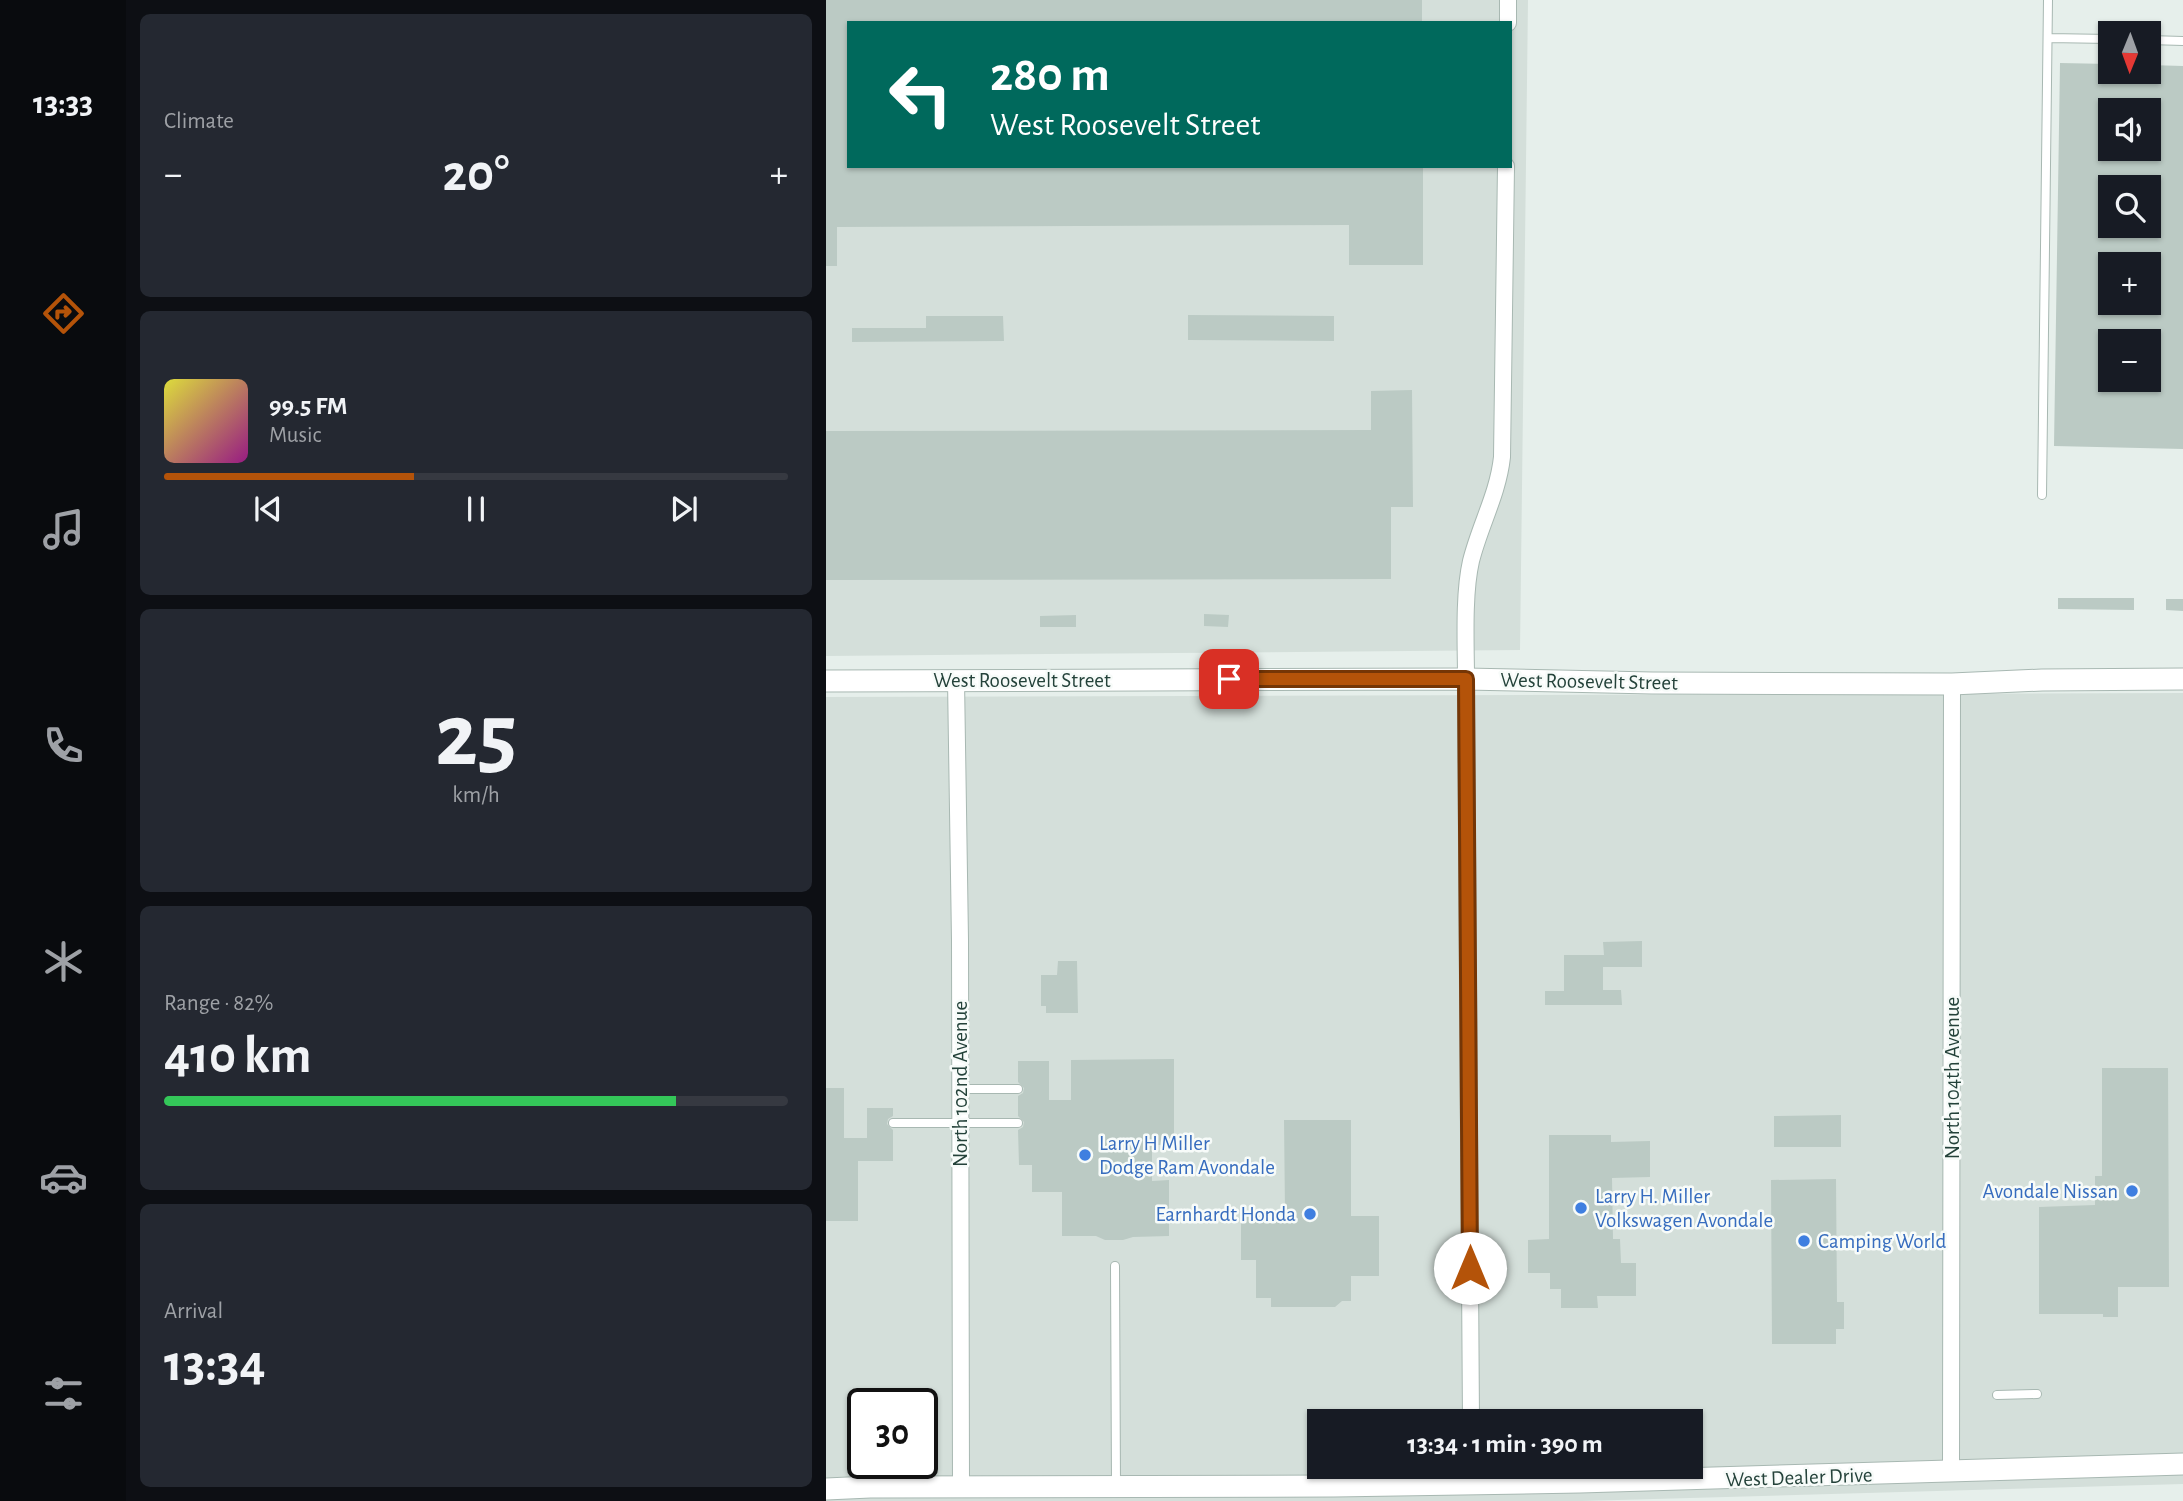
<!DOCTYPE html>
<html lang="en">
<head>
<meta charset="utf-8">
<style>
	:root { --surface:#171b24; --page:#242831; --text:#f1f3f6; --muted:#9ea1a6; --line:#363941; --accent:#b45309 }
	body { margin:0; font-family:"Alegreya Sans",sans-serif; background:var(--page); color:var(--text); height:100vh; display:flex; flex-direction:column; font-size:26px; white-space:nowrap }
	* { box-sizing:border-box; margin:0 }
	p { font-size:23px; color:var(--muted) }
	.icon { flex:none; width:38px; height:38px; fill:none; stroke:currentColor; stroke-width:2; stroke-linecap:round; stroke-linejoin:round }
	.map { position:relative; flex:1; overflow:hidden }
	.details { display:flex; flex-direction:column; gap:14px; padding:14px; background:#0d0f14; width:700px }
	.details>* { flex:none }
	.hud { position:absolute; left:21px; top:21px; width:665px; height:147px; border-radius:0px; box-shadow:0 2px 5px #0004; background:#00695c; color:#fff; overflow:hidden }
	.needle { width:46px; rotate:181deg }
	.fabs { position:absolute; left:1272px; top:21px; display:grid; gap:14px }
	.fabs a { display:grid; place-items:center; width:63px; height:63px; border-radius:0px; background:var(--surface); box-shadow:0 2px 5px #0004; font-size:35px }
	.speed { position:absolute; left:21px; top:1388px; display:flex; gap:14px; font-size:35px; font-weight:700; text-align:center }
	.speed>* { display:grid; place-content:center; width:91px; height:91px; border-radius:50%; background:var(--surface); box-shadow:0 2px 5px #0004; line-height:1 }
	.speed .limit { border:4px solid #111; border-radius:10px; background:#fff; color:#111 }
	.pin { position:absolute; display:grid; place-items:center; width:60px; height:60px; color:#fff; margin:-30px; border-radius:14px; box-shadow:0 4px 10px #0006 }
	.me { position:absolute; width:77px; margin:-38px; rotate:0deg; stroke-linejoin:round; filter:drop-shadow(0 0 5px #0008) }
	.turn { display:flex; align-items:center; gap:24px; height:147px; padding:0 28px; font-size:32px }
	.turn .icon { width:91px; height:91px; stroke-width:2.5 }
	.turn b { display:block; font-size:49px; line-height:60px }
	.big { font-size:52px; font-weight:700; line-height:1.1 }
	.details .tile { flex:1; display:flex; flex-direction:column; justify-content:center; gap:10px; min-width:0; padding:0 24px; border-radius:10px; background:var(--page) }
	.details .dial { align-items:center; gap:0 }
	.dial b { font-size:91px; line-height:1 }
	.song { display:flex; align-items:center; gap:21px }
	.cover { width:84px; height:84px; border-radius:10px; background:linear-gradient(135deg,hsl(60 70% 55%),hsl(310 70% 35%)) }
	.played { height:7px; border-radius:4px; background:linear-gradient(90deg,var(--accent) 40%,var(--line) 40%) }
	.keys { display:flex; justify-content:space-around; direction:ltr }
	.heat { display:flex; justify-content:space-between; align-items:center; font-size:38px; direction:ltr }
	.charge { height:10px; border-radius:5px; background:linear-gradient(90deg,#34c759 82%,var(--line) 0) }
	.trip { position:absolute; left:481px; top:1409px; width:396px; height:70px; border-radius:0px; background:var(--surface); box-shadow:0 2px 5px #0004; font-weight:700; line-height:70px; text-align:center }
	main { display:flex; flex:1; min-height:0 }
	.dock { display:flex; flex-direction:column; width:126px; justify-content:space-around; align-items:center; background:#090b0e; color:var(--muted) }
	.dock .icon { width:49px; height:49px }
	.dock .on { color:var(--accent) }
	.dock b { font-size:32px; color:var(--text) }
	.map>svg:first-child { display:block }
	.built { fill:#d4dfda; fill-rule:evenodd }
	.building { fill:#bbcac4; fill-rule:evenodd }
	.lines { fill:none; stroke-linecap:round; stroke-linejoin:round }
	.service-casing { stroke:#a8b8b2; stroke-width:10 }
	.minor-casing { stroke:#a8b8b2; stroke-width:18 }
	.tertiary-casing { stroke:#a8b8b2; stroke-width:23 }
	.service { stroke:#fff; stroke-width:8 }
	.minor { stroke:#fff; stroke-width:16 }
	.tertiary { stroke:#fff; stroke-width:21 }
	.route-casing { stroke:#753606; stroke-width:18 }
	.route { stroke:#b45309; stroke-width:12 }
	.shop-dot { fill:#3f7fe0; stroke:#f7fbf9; stroke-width:2.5 }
	.labels { text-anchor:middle; stroke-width:5; stroke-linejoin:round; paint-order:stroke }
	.street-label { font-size:21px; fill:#24423a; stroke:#f7fbf9 }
	.shop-label { font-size:21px; fill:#366cbe; stroke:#f7fbf9; text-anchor:start }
</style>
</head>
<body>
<main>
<nav class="dock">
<b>13:33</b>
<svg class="icon on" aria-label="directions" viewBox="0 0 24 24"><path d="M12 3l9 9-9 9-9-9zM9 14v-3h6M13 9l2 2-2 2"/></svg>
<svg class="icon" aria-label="music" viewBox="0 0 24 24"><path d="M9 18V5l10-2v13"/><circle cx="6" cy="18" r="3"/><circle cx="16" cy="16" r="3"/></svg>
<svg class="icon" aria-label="phone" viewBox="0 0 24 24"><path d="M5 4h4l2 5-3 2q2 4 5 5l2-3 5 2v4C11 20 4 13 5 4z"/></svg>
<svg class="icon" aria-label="climate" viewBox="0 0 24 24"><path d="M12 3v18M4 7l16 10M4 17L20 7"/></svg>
<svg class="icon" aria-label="car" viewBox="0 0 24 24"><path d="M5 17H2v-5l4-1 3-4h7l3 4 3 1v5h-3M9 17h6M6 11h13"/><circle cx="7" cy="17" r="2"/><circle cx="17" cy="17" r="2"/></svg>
<svg class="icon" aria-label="filters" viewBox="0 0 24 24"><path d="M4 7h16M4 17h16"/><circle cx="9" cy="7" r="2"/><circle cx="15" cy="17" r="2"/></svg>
</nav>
<section class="details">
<div class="tile"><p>Climate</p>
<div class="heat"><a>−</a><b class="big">20°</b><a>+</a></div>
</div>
<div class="tile">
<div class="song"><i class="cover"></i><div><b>99.5 FM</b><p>Music</p></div></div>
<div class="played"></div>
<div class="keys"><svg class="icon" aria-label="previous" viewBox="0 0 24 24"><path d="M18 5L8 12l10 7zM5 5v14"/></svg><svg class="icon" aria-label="pause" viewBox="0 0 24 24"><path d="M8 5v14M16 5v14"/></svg><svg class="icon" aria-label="next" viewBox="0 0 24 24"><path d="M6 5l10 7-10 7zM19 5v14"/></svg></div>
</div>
<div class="tile dial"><b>25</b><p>km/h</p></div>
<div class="tile"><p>Range · 82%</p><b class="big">410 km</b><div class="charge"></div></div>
<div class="tile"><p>Arrival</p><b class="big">13:34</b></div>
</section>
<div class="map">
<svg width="1357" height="1501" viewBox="0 0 1357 1501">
	<rect width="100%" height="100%" fill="#e6efeb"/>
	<path class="built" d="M0,0H702L694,650L0,656ZM23,23H684V166H23Z
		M1357,693V1484L756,1501H0V697ZM37,1404H96V1463H37ZM494,1421H864V1466H494Z"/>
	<path class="building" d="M0,0H596V23H23V166H597V265H523V225L11,227V266H0Z
		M1234,63L1284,64V72H1323V65L1357,66V449L1228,446ZM1284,110H1323V149H1284ZM1284,187H1323V226H1284ZM1284,264H1323V303H1284ZM1284,341H1323V380H1284Z
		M362,315L508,316V341L362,340Z
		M100,316H177L178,341L26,342V328H100Z
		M586,390L587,507H565V579L0,580V431L545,430V391Z
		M1232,598H1308V610L1232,609Z
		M1340,599H1357V611L1340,610Z
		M378,614L403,615L402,627L378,626Z
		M250,615V627H214V616Z
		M816,941V967H777V990H795L796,1005H719V991H738V955H778L777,942Z
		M232,961H251L252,1013H220V1006H215V975H231Z
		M348,1059V1145H326V1181L343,1180V1236L307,1237L297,1240H279L270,1236H236V1192H206V1165H193L192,1130L197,1127L198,1122L192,1116V1096L197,1093L198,1088L192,1082V1061H223V1100H245V1060Z
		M1276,1068H1342L1343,1287H1292V1317H1277V1314H1213V1207L1269,1205V1176H1276Z
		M0,1088H18V1138H41V1108H67V1116L62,1119L61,1124L67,1130V1161H32V1221H0Z
		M1015,1115V1147H948V1116Z
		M458,1120H525V1216H553V1276H525V1301H516L509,1307H445V1298H430V1260H415V1216H443V1212H459Z
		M723,1135H785V1142L824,1141V1177L786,1178L787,1239H794L795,1263H810V1296H771L772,1308H735V1289H724V1273H702V1240L723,1239Z
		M1010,1179L1011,1302H1018V1329H1010V1344H946L945,1180Z"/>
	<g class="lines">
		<defs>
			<path id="service" d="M1222,38L1284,39
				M1323,40L1357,41
				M1216,495L1222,0
				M134,1089H192
				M67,1123H192
				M289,1266L290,1484
				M1171,1395L1211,1394"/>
			<path id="minor" d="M682,23V0
				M130,680L134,940L135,1487
				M645,1421L640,702C641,661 636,600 645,561C654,525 672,494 676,457L680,166
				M645,1466V1484
				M1125,1472L1126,684"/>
			<path id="tertiary" d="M0,681L640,679L826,683L1126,684L1216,680L1357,679
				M0,1489L44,1487L508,1486L754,1482L1357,1464"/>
		</defs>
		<use href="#service" class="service-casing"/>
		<use href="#minor" class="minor-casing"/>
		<use href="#tertiary" class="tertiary-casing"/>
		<use href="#service" class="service"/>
		<use href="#minor" class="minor"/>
		<use href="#tertiary" class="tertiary"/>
	</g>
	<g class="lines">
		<defs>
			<path id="route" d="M403,679H640L644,1268"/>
		</defs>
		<use href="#route" class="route-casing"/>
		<use href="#route" class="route"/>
	</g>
	<g class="shop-dot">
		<circle cx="259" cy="1155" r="7"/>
		<circle cx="1306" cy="1191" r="7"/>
		<circle cx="755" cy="1208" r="7"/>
		<circle cx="484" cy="1214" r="7"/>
		<circle cx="978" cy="1241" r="7"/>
	</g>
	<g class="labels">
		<g class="street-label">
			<text x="196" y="687">West Roosevelt Street</text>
			<text transform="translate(763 681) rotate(1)" y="7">West Roosevelt Street</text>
			<text transform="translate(1126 1078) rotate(-90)" y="7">North 104th Avenue</text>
			<text transform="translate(134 1084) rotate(-90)" y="7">North 102nd Avenue</text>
			<text transform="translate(973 1477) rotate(-2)" y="7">West Dealer Drive</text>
		</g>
		<g class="shop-label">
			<text x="273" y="1150">Larry H Miller<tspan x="273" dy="24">Dodge Ram Avondale</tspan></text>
			<text x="1292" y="1198" text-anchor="end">Avondale Nissan</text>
			<text x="769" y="1203">Larry H. Miller<tspan x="769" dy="24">Volkswagen Avondale</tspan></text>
			<text x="470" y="1221" text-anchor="end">Earnhardt Honda</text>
			<text x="992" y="1248">Camping World</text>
		</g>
	</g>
</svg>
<div class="fabs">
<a><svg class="needle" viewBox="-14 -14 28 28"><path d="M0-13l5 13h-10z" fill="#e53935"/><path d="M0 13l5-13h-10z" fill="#9ea1a6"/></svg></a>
<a><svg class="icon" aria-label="sound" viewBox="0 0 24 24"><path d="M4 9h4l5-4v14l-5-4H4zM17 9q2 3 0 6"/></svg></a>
<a><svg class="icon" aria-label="search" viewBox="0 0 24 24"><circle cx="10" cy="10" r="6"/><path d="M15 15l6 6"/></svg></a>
<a>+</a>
<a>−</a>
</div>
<div class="speed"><div class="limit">30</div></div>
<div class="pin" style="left:403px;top:679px;background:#d93025"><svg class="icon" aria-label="arrive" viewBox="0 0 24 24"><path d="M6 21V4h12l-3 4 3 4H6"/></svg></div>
<svg class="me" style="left:644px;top:1268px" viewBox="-20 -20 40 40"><circle r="19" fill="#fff"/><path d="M0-13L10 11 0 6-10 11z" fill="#b45309"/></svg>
<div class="trip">13:34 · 1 min · 390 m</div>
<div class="hud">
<div class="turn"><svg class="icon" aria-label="left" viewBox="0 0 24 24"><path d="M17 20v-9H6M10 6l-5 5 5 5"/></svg><div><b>280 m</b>West Roosevelt Street</div></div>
</div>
</div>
</main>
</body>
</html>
